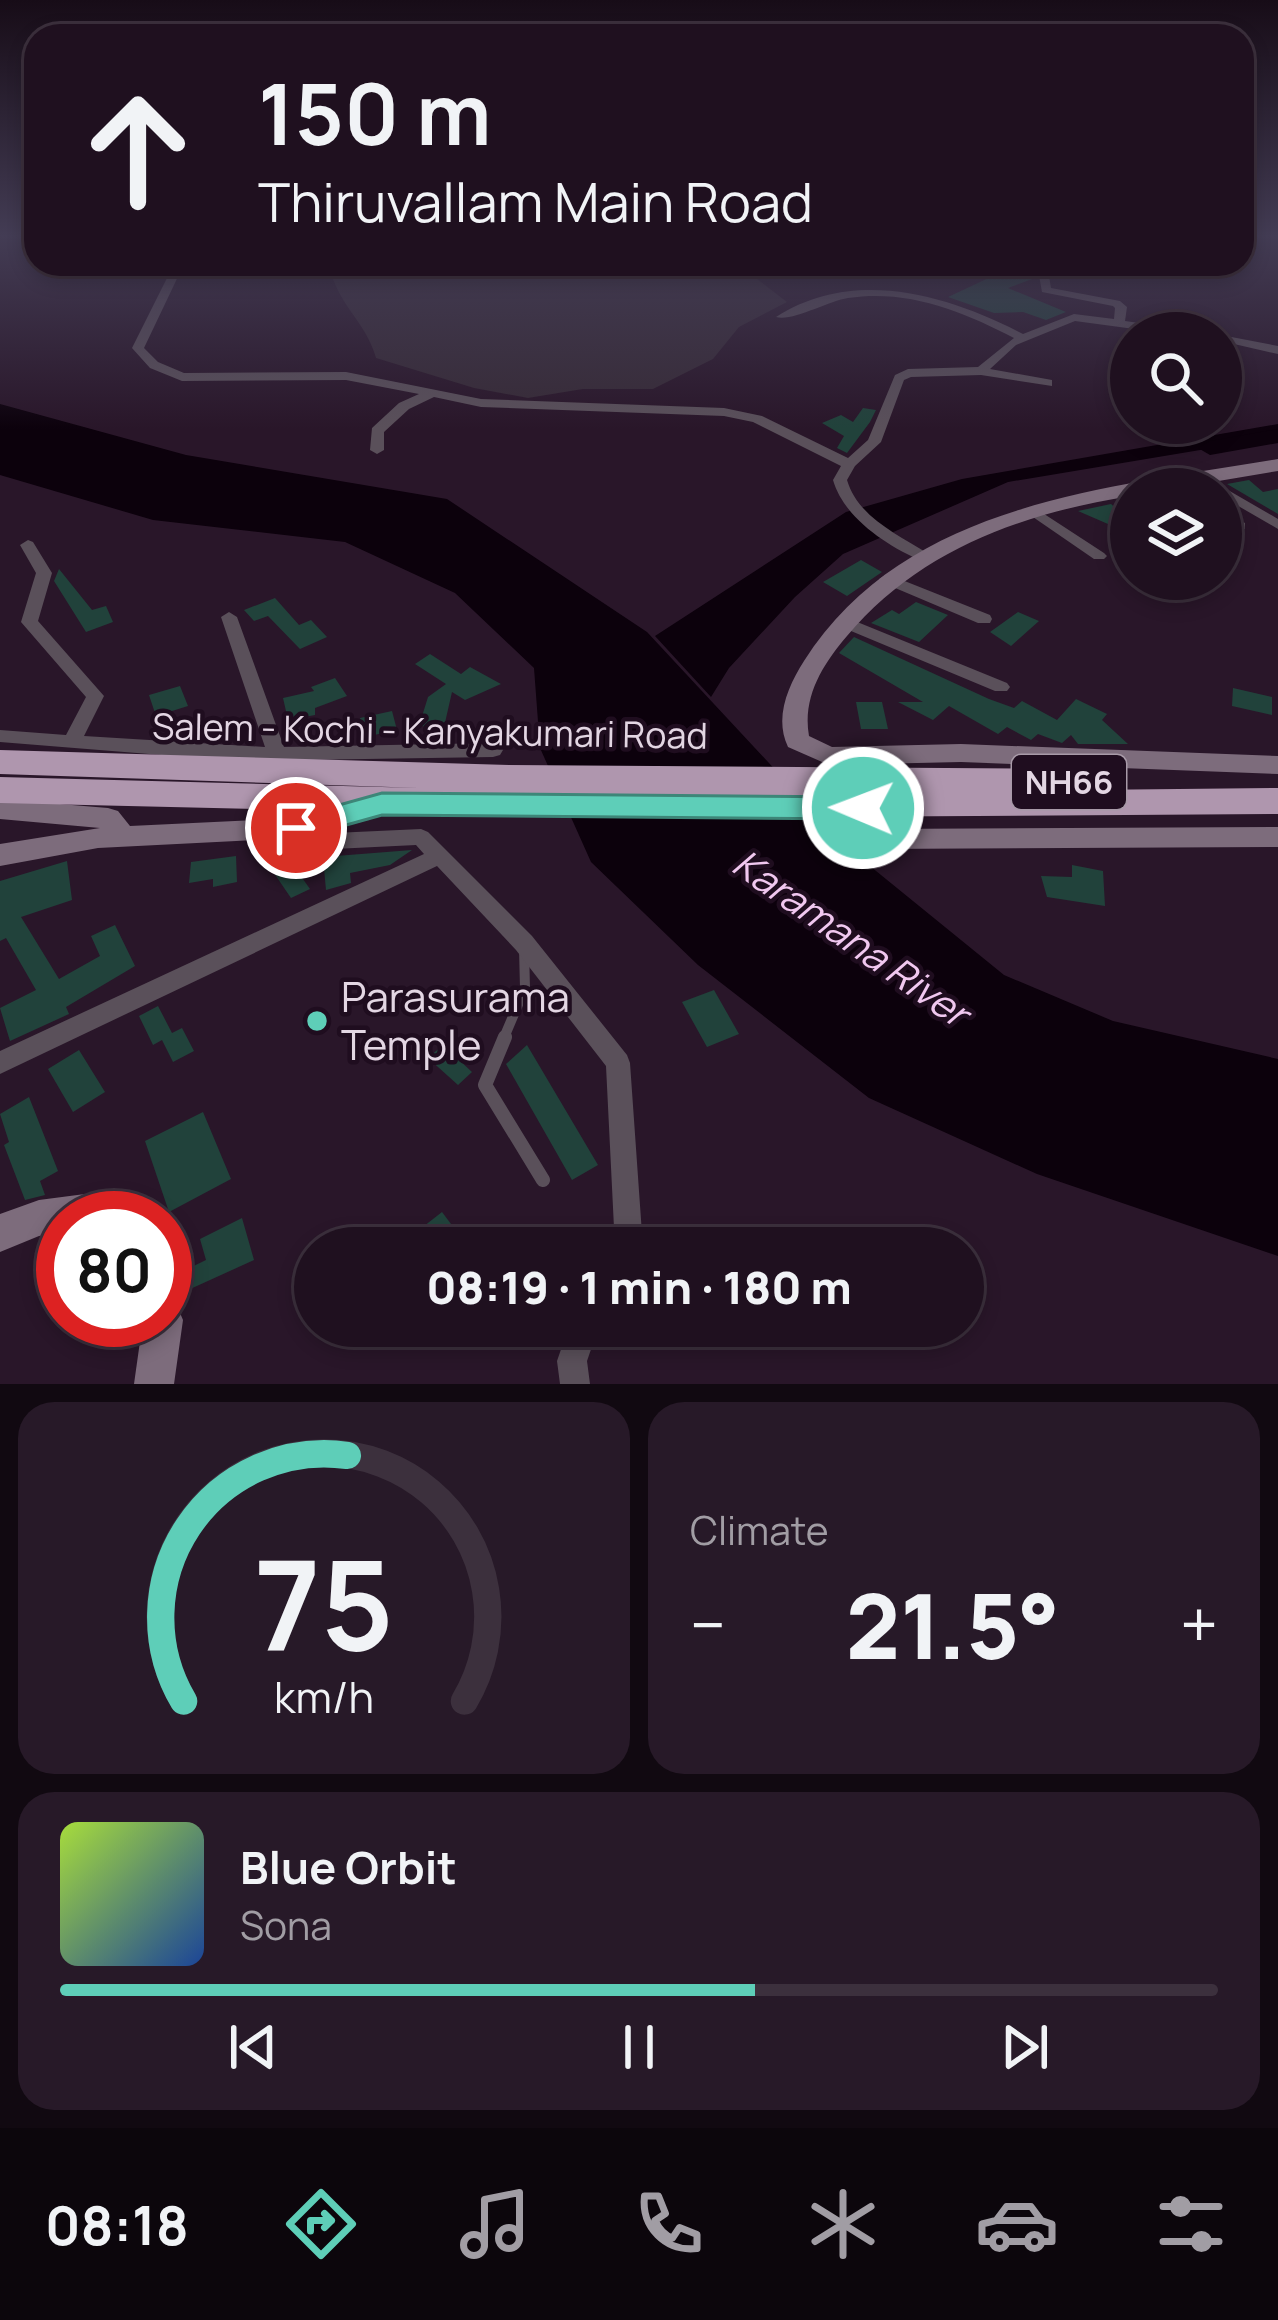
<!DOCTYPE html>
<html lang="en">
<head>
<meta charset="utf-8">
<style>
	:root { --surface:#1f101f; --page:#271928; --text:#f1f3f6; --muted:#a19da4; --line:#3c303d; --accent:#5eceb8 }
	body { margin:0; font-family:Manrope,sans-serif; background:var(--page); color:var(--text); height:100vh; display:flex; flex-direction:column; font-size:45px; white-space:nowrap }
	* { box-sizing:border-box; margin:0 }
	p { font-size:39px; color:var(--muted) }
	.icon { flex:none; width:66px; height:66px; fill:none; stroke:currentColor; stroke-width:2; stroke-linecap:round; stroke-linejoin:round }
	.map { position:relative; height:1384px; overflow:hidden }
	.details { display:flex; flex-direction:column; gap:18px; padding:18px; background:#110911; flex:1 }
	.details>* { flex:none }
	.guide { position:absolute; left:24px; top:24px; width:1230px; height:252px; border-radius:36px; box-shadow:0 6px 18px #0003,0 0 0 3px var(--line); background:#1f101f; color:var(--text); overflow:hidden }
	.fabs { position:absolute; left:1110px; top:312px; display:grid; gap:24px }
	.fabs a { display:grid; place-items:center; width:132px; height:132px; border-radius:50%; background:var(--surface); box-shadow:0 6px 18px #0003,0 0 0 3px var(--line); font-size:60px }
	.speed { position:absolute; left:36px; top:1191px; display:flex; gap:24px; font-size:60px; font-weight:700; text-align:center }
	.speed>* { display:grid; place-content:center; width:156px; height:156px; border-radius:50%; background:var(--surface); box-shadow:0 6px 18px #0003,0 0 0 3px var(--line); line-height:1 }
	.speed .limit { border:18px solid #d22; background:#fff; color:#111 }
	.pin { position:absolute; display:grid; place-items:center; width:102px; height:102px; color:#fff; margin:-51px; border:6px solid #fff; border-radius:50%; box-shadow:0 3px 12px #0007 }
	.me { position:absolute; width:132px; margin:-66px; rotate:271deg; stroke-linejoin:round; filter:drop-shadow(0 0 9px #0008) }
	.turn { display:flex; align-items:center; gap:42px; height:252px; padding:0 36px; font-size:54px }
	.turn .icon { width:156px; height:156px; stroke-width:2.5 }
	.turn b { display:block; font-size:84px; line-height:102px }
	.big { font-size:90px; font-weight:800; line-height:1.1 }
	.details .widget { flex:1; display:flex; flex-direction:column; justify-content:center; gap:18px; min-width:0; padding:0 42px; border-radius:36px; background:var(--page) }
	.details .dial { align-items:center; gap:0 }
	.dial svg { height:312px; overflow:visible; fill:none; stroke:var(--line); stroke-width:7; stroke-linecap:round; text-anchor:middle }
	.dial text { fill:var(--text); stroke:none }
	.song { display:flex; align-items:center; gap:36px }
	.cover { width:144px; height:144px; border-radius:18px; background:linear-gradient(135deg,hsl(80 70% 55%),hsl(220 70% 35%)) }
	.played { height:12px; border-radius:6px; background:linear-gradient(90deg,var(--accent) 60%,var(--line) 60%) }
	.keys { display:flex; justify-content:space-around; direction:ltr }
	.heat { display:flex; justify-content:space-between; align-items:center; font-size:66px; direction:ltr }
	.details .tiles { flex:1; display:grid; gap:18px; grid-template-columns:1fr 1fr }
	.widget:last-child { grid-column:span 2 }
	.trip { position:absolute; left:294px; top:1227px; width:690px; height:120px; border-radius:60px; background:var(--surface); box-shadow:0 6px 18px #0003,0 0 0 3px var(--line); font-weight:800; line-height:120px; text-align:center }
	.dock { display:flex; height:192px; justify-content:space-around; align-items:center; background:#0c060c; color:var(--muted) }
	.dock .icon { width:84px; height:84px }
	.dock .active { color:var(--accent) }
	.dock b { font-size:54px; color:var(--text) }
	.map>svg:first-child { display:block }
	.green { fill:#362a36 }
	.water { fill:#0c010c }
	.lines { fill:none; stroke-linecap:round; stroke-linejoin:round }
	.river { fill:#0c010c; fill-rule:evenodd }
	.building { fill:#21423b }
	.lane-far1 { stroke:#5a505a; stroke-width:10 }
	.lane { stroke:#5a505a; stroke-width:14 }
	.street { fill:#5a505a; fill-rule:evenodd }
	.secondary { fill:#7d6c7c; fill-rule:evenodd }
	.highway { fill:#af96ae; fill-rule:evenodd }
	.route { fill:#5eceb8; stroke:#3d8678; stroke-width:3 }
	.poi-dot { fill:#5eceb8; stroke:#1f0d1f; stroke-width:4.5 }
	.labels { text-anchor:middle; stroke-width:9; stroke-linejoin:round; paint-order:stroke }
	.shield { fill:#1f0d1f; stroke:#a89aa8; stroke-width:3 }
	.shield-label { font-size:33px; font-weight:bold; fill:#e3d6e3 }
	.street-label { font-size:36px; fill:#e3d6e3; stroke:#1f0d1f }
	.water-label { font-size:39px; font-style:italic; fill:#f1c8f0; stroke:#1f0d1f }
	.near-poi-label { font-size:42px; fill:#e3d6e3; stroke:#1f0d1f; text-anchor:start }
</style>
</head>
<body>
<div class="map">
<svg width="1278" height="1384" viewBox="0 0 1278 1384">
	<rect width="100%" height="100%" fill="#291629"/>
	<path class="green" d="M329,264H625L666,277L681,271L673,264H758L748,272L787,302L739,327L713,359L653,389H583L528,398L474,388L376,358C366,321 336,304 329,264Z"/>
	<path class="water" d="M0,404L186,455L447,499L647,632L849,849L1004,975L1113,1021L1278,1059V1256L1037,1174L869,1098L698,965L591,862L540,748L534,668L455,593L345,542L153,520L0,475Z
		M1278,424V437L1008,482L843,554L795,597L729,668L711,697L655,636L846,512L962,479Z"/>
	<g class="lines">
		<path class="river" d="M1278,429V443L1210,455L1198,448L1210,441Z"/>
	</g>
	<path class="building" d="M970,264H1008L1034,272L1035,278L1008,288L1066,312L1046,320L1023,312L994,313L948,297L995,275Z
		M863,408L876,410L870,422L847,453L837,448L844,436L822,423L841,415L853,422Z
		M1249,480L1263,492L1278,489V514L1227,484Z
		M1111,504L1131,521V534L1078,511Z
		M861,560L882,572L847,596L823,582Z
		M59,569L92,610L106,606L113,622L86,632L54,581Z
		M275,598L299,625L311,620L327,637L300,649L268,616L254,621L244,610Z
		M916,602L948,615L919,642L871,623L892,610L899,614Z
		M1018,612L1039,621L1011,646L990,632Z
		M854,637L989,699L1014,708L1022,701L1057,720L1076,699L1107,714L1102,720L1128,744H1078L1071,735L1062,743L1038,734L1031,740L1007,727L998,734L949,706L933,720L898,702H923L839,653Z
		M430,654L461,674L470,667L501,684L465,700L452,692L444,727L419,726L428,697L446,684L415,664Z
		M335,678L347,696L315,708V715L288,720L283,698L314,691L311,687Z
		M180,686L188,706L156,716L149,695Z
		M1233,688L1272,697V715L1232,706Z
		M856,702H882L888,729H861Z
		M392,711L397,730L365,737L360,718Z
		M412,850L390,865L350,873L351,883L326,890L323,857Z
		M283,851L310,889L291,898L265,860Z
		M236,856L237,882L213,887V879L189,883L191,862Z
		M67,861L72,900L21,917L59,979L100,956L91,936L115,925L135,966L66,1007L69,1014L10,1041L0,1008L36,990L6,938L0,941V881Z
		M1072,865L1103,871L1105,906L1047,897L1041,876L1072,877Z
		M714,990L739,1034L707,1047L682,1002Z
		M158,1006L172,1033L182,1028L194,1051L173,1062L162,1040L153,1045L139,1016Z
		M443,1045L472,1072L458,1085L428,1058Z
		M527,1045L598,1165L572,1180L506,1064Z
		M79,1050L105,1092L73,1112L48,1069Z
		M29,1097L58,1171L40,1181L45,1195L25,1200L4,1145L9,1142L0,1114Z
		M203,1112L231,1179L169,1212L145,1141Z
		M442,1212L469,1248H396Z
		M242,1218L254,1260L177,1295L173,1276L206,1260L200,1239Z"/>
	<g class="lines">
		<path class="lane-far1" d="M503,1040L525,988L524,948"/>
		<path class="lane" d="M505,1037L485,1085L543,1180"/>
		<path class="street" d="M174,264H184L144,348L158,362L184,373L346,372L481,399L724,408L762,416L848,458L868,440L895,375L908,369L978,367L1014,338C962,311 908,289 848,298C828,301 792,322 776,317C855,267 947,295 1023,334L1074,314L1114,319L1115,308L1113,306L1042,292L1037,264H1047L1051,288L1120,301L1127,307L1125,321L1189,330L1195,333H1164L1075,321L1016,345L990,369L1052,380V386L981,375L911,377L904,380L881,442L855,466L847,480C858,517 897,534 927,553L930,556L927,559L922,561C887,546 844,518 833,480L841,466L753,422L724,416L481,407L434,397L409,409L384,432V450L377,454L370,450L372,428L399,403L419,394L346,380L182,381L150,368L132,348Z
			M1221,335L1278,346V354L1221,341Z
			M1221,486L1278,519V529L1221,496V489H1215Z
			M1035,508L1104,553L1107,556L1104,559H1094L1030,515L1028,512Z
			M1221,510L1245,523V529H1235L1221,520Z
			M28,540L33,542L52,573L38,621L104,696L84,736L265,747L221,617L229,612L237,617L284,747L493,743L500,745L503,750L500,755L493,757L236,761L0,742V730L66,735L86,697L21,622L36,573L20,545Z
			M887,574L990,615L992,619L990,623H978L881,582L879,579Z
			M845,617L1007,683L1010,687L1007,691H995L839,626L837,622Z
			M296,820L334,833L421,829L428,832L532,936L627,1055L630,1063L643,1248H615L606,1066L516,950L437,866L0,1074V1051L424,854L416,845L334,849L289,833L286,828L289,823Z
			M569,1326H599L587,1361L590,1384H560L557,1361Z"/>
		<path class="secondary" d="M1278,459V471L1171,489H1131V496C1023,513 919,550 847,636C823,664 802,697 809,736L832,747L961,744L1278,756V774L961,762L829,765L788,747C774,718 788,686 804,661C906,501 1109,488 1278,459Z
			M838,780L847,782L860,817L876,829L1278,827V847L870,849C840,839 833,818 825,789L829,782Z
			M382,794L391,797L395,804L391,811L296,838L98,848L0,866V844L100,828L0,819V799L108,808L118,811L130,826L296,818Z
			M85,1194L107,1205L112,1218H63V1233L39,1236L0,1252V1214L39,1200Z
			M165,1301L177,1306L183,1320L174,1384H134L143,1320H165Z"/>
		<path class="highway" d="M0,750L509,765L1072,769L1085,773L1090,782L1085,790L1278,788V814L639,818L0,803V777L421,788L0,774Z"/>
	</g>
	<linearGradient id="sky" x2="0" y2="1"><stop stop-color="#170c17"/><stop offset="0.55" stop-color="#433c54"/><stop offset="1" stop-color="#433c54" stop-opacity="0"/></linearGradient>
	<rect width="1278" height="429" fill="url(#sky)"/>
	<path class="route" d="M382,793L863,797L879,808L863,819L382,815L296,839L280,828L285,820Z"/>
	<circle class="poi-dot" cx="317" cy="1021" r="12"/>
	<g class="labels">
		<rect class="shield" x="1012" y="755" width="114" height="54" rx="9"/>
		<g class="shield-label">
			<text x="1069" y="794">NH66</text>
		</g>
		<g class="street-label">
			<text transform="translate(430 731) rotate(1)" y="13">Salem - Kochi - Kanyakumari Road</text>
		</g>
		<g class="water-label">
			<text transform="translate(851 938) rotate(35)" y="14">Karamana River</text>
		</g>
		<g class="near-poi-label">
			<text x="341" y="1012">Parasurama<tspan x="341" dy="48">Temple</tspan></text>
		</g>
	</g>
</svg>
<div class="fabs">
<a><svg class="icon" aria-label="search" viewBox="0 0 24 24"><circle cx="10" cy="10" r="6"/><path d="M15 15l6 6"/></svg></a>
<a><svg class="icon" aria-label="layers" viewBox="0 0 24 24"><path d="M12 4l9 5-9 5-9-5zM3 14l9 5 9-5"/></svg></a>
</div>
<div class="speed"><div class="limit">80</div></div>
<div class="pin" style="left:296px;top:828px;background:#d93025"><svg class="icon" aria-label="arrive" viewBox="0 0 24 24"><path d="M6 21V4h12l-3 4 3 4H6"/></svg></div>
<svg class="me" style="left:863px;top:808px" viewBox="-20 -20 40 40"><circle r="17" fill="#5eceb8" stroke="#fff" stroke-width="3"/><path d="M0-11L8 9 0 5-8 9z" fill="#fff"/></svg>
<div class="trip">08:19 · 1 min · 180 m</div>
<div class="guide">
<div class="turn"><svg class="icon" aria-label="ahead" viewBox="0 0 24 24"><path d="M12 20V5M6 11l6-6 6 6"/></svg><div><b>150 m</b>Thiruvallam Main Road</div></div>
</div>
</div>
<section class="details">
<div class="tiles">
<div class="widget dial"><svg viewBox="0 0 100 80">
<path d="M14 69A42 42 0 1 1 86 69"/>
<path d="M14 69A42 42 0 0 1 56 6" stroke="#5eceb8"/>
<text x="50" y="56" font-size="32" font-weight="700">75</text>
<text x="50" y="72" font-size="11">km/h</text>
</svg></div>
<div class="widget"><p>Climate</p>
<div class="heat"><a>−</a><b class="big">21.5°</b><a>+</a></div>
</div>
<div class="widget">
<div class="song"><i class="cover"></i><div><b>Blue Orbit</b><p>Sona</p></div></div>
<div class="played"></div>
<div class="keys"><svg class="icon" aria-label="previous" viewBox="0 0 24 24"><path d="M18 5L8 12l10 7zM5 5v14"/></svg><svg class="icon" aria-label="pause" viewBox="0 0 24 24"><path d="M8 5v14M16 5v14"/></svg><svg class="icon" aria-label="next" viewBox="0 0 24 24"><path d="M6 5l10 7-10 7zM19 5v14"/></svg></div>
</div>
</div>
</section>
<nav class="dock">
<b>08:18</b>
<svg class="icon active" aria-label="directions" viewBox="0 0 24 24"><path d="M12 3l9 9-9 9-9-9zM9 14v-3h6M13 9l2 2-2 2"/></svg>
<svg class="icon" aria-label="music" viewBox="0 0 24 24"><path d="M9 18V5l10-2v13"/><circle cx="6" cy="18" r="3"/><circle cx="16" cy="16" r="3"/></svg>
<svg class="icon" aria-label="phone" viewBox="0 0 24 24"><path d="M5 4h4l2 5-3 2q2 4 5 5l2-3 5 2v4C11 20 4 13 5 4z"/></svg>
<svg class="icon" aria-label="climate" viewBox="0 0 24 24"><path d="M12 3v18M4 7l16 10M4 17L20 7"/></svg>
<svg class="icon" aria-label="car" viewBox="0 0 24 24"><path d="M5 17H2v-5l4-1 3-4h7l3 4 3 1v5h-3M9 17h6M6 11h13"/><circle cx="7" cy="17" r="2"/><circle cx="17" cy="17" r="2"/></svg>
<svg class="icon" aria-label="filters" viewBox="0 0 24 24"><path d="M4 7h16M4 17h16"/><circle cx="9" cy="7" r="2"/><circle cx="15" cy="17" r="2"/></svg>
</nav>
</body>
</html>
